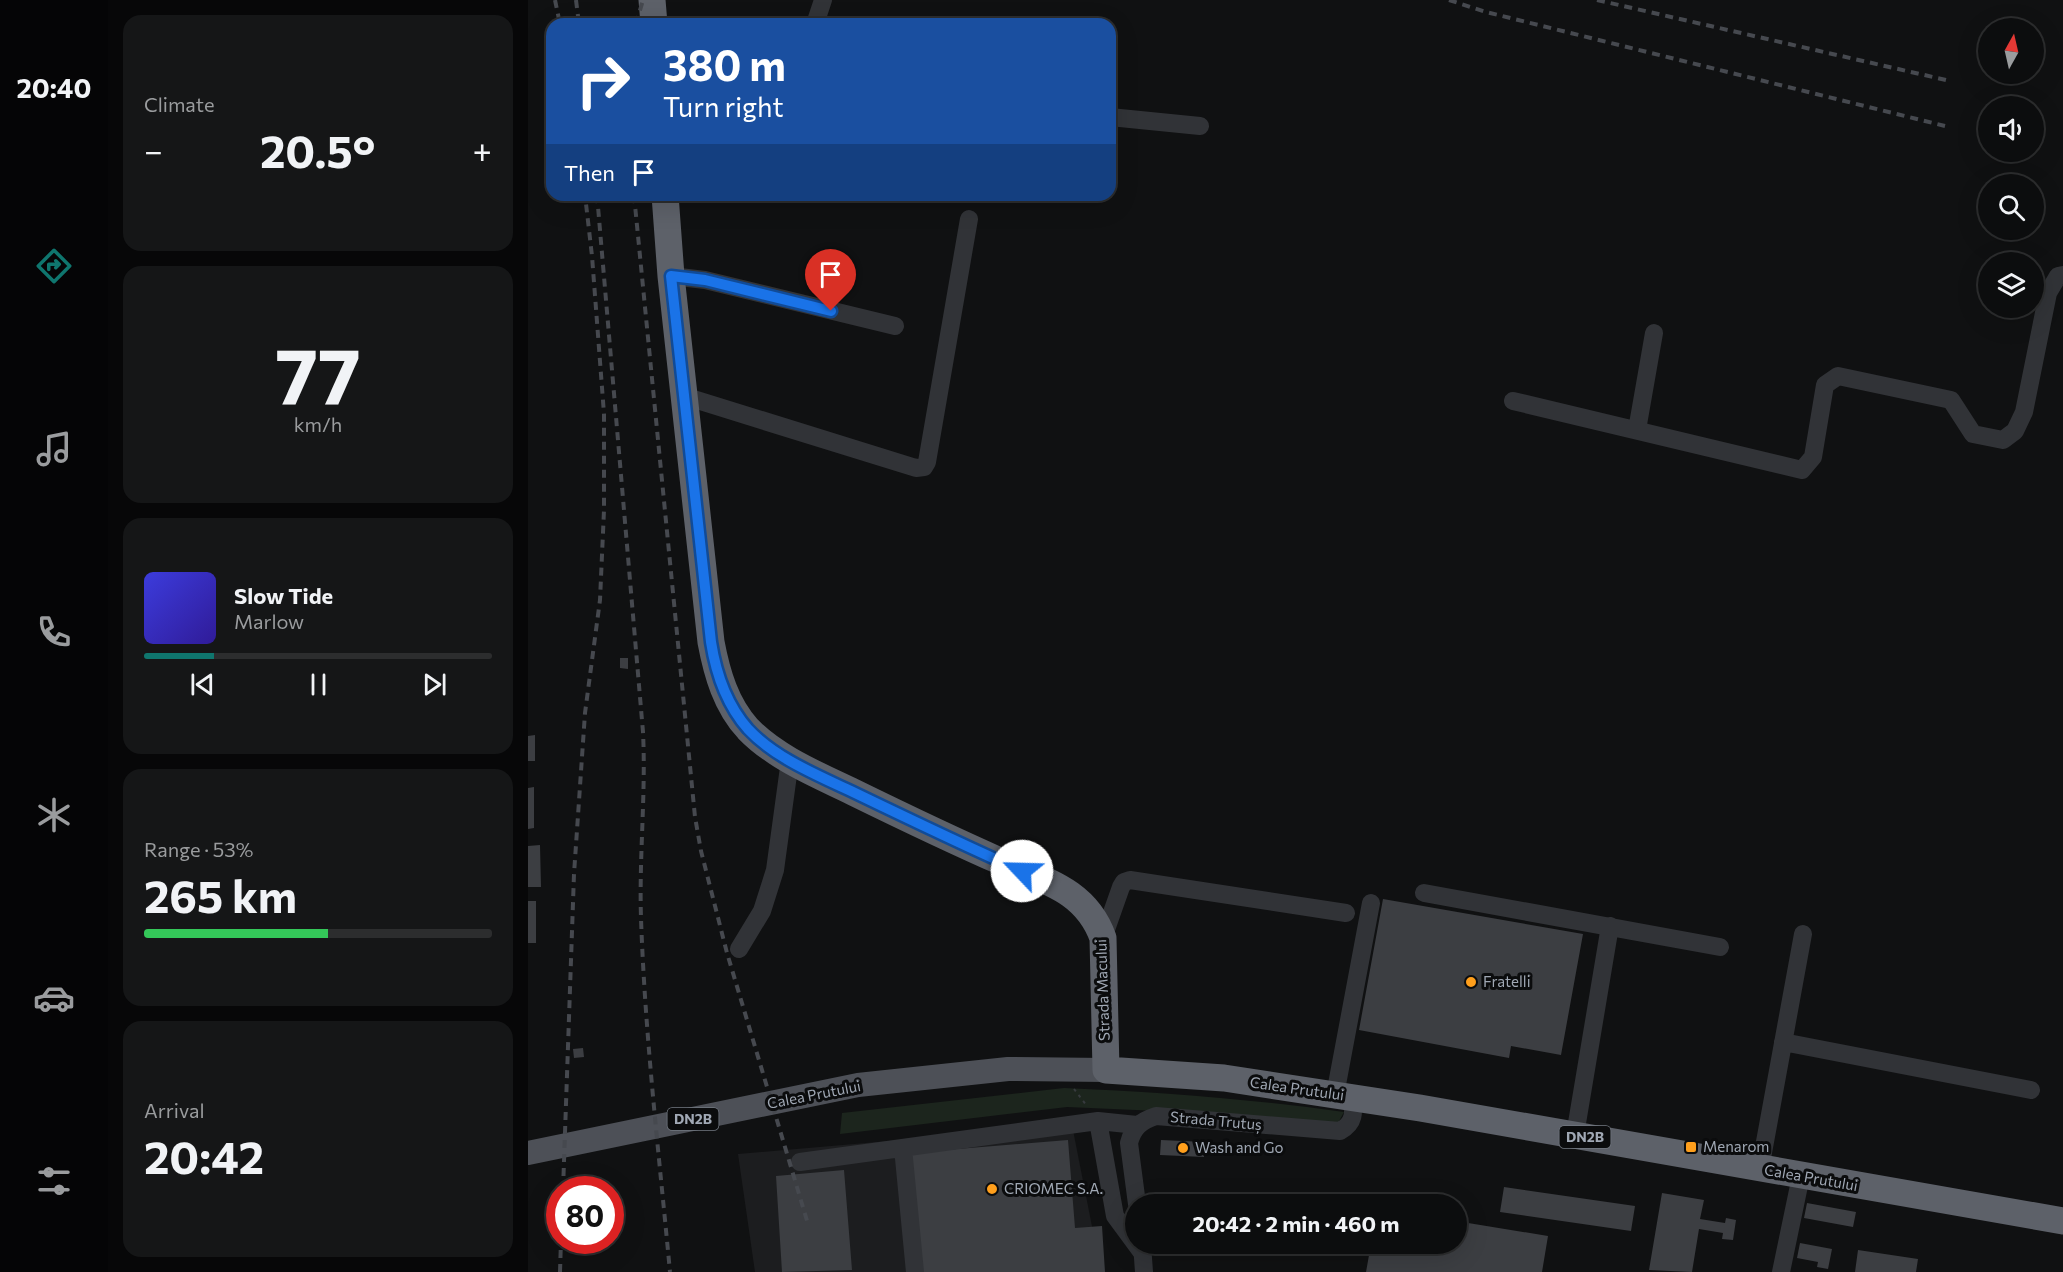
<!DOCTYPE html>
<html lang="en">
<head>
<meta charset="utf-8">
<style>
	:root { --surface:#0c0d0e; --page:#151617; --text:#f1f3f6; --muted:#9a9c9e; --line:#2c2d2e; --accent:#0f766e }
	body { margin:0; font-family:Commissioner,sans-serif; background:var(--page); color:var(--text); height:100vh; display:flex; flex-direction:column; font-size:22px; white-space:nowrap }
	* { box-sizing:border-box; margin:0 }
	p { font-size:20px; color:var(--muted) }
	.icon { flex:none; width:33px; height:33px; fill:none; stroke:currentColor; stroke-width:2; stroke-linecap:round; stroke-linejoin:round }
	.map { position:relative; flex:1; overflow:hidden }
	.sheet { display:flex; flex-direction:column; gap:15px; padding:15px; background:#070708; width:420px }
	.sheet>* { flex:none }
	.hud { position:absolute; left:18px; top:18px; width:570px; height:183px; border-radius:18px; box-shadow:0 6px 24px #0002,0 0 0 2px var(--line); background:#1a4fa0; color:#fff; overflow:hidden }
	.needle { width:39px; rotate:8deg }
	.tools { position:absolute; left:1450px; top:18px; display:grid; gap:12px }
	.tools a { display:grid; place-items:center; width:66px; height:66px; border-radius:50%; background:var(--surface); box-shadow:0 6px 24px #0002,0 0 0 2px var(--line); font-size:30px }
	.speed { position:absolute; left:18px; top:1176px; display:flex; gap:12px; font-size:30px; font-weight:700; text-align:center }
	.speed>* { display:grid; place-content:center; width:78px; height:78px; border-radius:50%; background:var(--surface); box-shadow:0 6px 24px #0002,0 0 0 2px var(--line); line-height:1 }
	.speed .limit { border:9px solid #d22; background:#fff; color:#111 }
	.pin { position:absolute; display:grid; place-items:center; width:51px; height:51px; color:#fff; margin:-62px -26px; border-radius:50% 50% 50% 0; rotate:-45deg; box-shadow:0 0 6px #0007 }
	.pin .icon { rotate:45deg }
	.me { position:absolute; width:66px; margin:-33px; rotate:294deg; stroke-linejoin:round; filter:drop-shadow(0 0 4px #0008) }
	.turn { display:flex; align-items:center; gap:21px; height:126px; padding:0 18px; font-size:27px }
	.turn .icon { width:78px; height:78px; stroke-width:2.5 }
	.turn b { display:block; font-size:42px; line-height:51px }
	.then { display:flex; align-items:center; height:57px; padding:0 18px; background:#0003; gap:12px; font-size:22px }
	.big { font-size:45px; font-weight:700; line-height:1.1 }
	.sheet .card { flex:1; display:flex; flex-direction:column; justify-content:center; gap:9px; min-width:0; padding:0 21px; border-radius:18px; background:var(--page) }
	.sheet .dial { align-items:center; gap:0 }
	.dial b { font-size:78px; line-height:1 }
	.song { display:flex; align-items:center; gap:18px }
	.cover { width:72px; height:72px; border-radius:9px; background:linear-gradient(135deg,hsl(240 70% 55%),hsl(250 70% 35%)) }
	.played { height:6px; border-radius:3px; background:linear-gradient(90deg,var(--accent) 20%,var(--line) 20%) }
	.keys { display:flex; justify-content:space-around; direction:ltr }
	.heat { display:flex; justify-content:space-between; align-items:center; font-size:33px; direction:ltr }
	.charge { height:9px; border-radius:4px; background:linear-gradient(90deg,#34c759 53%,var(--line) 0) }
	.trip { position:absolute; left:597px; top:1194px; width:342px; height:60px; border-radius:30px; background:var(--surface); box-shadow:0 6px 24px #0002,0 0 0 2px var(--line); font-weight:700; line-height:60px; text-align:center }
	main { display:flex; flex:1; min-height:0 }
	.menu { display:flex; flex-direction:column; width:108px; justify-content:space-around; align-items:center; background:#050506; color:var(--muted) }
	.menu .icon { width:42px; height:42px }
	.menu .current { color:var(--accent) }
	.menu b { font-size:27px; color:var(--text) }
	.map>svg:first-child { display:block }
	.built { fill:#1c1d1f }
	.green { fill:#1c251d }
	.building { fill:#3c3e42 }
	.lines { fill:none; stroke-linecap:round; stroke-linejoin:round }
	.path { stroke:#373a3e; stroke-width:2; stroke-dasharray:3 4.5; stroke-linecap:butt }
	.minor { stroke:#313337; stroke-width:18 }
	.major { stroke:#4d5057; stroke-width:24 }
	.highway { stroke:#5d6169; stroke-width:27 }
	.rail { stroke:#46494f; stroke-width:4; stroke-dasharray:8 6; stroke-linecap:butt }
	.route-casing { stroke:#114b97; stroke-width:15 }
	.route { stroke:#1a73e8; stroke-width:10 }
	.poi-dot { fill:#ff9f1c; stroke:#0b0c0d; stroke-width:2 }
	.labels { text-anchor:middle; stroke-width:6; stroke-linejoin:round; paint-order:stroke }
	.shield { fill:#0b0c0d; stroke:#737982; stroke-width:1.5 }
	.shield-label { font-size:14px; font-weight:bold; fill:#a0a8b4 }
	.poi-label { font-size:15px; fill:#a0a8b4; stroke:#0b0c0d; text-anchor:start }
	.street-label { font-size:15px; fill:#a0a8b4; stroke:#0b0c0d }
</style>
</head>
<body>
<main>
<nav class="menu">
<b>20:40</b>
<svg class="icon current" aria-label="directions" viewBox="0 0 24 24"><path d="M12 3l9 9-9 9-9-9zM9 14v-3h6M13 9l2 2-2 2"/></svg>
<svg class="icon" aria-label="music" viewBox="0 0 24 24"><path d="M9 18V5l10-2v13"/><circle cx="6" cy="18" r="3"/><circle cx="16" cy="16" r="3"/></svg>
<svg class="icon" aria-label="phone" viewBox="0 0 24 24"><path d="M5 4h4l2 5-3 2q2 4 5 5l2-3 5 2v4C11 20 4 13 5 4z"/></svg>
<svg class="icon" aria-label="climate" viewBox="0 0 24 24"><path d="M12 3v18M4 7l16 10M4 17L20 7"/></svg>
<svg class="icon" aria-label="car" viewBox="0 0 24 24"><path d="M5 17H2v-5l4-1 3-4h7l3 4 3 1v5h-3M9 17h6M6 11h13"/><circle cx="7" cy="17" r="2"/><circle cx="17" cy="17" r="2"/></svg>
<svg class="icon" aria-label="filters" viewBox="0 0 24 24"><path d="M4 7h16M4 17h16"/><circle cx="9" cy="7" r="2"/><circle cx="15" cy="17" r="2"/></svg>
</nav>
<section class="sheet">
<div class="card"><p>Climate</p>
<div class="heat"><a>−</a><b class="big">20.5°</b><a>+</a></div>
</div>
<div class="card dial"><b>77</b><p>km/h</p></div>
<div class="card">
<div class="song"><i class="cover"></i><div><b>Slow Tide</b><p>Marlow</p></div></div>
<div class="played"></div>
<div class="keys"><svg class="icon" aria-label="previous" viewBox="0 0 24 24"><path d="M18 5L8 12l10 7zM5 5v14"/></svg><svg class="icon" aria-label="pause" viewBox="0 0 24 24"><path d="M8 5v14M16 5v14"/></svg><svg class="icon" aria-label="next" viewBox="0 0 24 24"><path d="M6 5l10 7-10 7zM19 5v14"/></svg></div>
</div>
<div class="card"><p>Range · 53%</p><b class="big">265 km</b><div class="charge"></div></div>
<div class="card"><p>Arrival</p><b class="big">20:42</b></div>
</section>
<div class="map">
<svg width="1535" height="1272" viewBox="0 0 1535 1272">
	<rect width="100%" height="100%" fill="#101112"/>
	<path class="built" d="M544,1125L573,1272H227L210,1154Z"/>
	<path class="green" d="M536,1088C630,1092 723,1099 816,1112L810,1123L676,1113L539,1107L312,1134L314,1113Z"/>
	<path class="building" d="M92,658H100V669L92,668Z
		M7,735V761H0V736Z
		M6,787V828L0,829V788Z
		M12,845L13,887H0V846Z
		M855,899L1055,934L1033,1055L983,1046L981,1058L831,1030Z
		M0,901H8V943H0Z
		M55,1048L56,1057L46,1058L45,1049Z
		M540,1140L547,1228L574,1226L577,1272H391L381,1153Z
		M633,1140L677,1142L676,1157L632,1155Z
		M316,1170L324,1270L254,1272L248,1176Z
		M976,1187L1107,1206L1103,1231L972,1212Z
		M1134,1193L1176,1200L1172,1219L1197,1223L1198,1218L1208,1220L1205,1240L1194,1239L1195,1233L1171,1229L1164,1272L1121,1270Z
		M1279,1203L1328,1212L1325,1227L1276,1218Z
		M928,1221L1020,1236L1014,1272H838L843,1244H928Z
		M1272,1243L1304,1249L1300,1269L1289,1267L1290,1262L1269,1258Z
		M1330,1250L1390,1259L1388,1272H1327Z"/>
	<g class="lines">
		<path class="path" d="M546,1089L559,1106"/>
		<path class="minor" d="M287,24L295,0
			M582,117L672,126
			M143,276L177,280L367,326
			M156,396L388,468L396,467L399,462L441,219
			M985,401L1274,470L1285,457L1297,385L1310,376L1423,400L1445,434L1475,440L1487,431L1496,412L1520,293L1530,276L1535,275
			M1109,430L1126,333
			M896,893L1192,947
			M575,938L593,887L596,882L602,880L818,913
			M211,949L234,911L247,870L262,760
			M1255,1042L1503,1090
			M807,1095L843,903
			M570,1121L587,1216L615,1254
			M1047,1135L1082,926
			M375,1148L387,1272
			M272,1162L570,1121L609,1125
			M1232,1169L1275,934
			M609,1204L601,1143C605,1127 613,1121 628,1116L812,1131C827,1123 826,1112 824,1097
			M614,1244L616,1272
			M1253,1272L1273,1176"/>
		<path class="major" d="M0,1153L330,1085L480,1069L578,1070"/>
		<path class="highway" d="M124,0L126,24
			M137,195L143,276L183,642C189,674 198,705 220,729C248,758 290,775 325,792C374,816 424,840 474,862C517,881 558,890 575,938L578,1070L696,1078L892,1108L1535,1221"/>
		<path class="rail" d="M27,0L32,24
			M48,0L51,24
			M921,0L958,12L1417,126
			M1069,0L1418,80
			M108,24L115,0
			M69,195L115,732C118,794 111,856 113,918C117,1036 131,1154 142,1272
			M106,195L167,817L173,851L199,953L280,1224
			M35,1190L46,874L57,713L72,600L76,510V414L64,256L57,195
			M32,1272L33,1240"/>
	</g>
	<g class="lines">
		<defs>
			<path id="route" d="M303,311L177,280L143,276L183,642C188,674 198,704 220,729C247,758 289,775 325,792C381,819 437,846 494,871"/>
		</defs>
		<use href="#route" class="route-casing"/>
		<use href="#route" class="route"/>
	</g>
	<g class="poi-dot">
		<circle cx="943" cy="982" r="6"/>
		<rect x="1157" y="1141" width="12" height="12" rx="3"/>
		<circle cx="655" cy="1148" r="6"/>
		<circle cx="464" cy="1189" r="6"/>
	</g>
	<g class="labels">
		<g class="shield">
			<rect x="139.5" y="1108" width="51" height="22" rx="4.5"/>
			<rect x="1031.5" y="1126" width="51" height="22" rx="4.5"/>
		</g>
		<g class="shield-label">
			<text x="165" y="1124">DN2B</text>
			<text x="1057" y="1142">DN2B</text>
		</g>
		<g class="poi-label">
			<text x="955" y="987">Fratelli</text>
			<text x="1175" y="1152">Menarom</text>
			<text x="667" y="1153">Wash and Go</text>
			<text x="476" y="1194">CRIOMEC S.A.</text>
		</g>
		<g class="street-label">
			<text transform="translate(575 990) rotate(-92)" y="5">Strada Macului</text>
			<text transform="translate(769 1089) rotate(8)" y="5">Calea Prutului</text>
			<text transform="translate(286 1095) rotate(-11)" y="5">Calea Prutului</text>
			<text transform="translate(688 1121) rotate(5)" y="5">Strada Trutuș</text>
			<text transform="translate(1283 1178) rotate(10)" y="5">Calea Prutului</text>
		</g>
	</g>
</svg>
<div class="tools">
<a><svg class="needle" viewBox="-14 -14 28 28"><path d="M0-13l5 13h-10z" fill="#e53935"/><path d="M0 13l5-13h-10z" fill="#9a9c9e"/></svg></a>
<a><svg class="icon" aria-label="sound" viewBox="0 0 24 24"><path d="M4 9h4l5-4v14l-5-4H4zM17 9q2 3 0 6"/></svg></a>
<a><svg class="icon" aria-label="search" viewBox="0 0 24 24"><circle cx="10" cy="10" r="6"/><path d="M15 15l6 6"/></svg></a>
<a><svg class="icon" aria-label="layers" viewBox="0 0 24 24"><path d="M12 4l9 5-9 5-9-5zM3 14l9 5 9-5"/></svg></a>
</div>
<div class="speed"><div class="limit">80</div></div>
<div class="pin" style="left:303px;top:311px;background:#d93025"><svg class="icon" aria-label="arrive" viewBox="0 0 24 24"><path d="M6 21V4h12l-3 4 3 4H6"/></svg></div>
<svg class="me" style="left:494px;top:871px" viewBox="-20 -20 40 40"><circle r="19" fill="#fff"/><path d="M0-13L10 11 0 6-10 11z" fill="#1a73e8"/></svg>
<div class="trip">20:42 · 2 min · 460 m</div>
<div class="hud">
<div class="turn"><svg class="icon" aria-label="right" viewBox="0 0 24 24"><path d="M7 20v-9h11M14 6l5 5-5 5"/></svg><div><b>380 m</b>Turn right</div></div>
<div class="then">Then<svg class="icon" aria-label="arrive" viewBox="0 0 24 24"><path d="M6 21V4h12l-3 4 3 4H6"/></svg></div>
</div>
</div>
</main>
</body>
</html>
